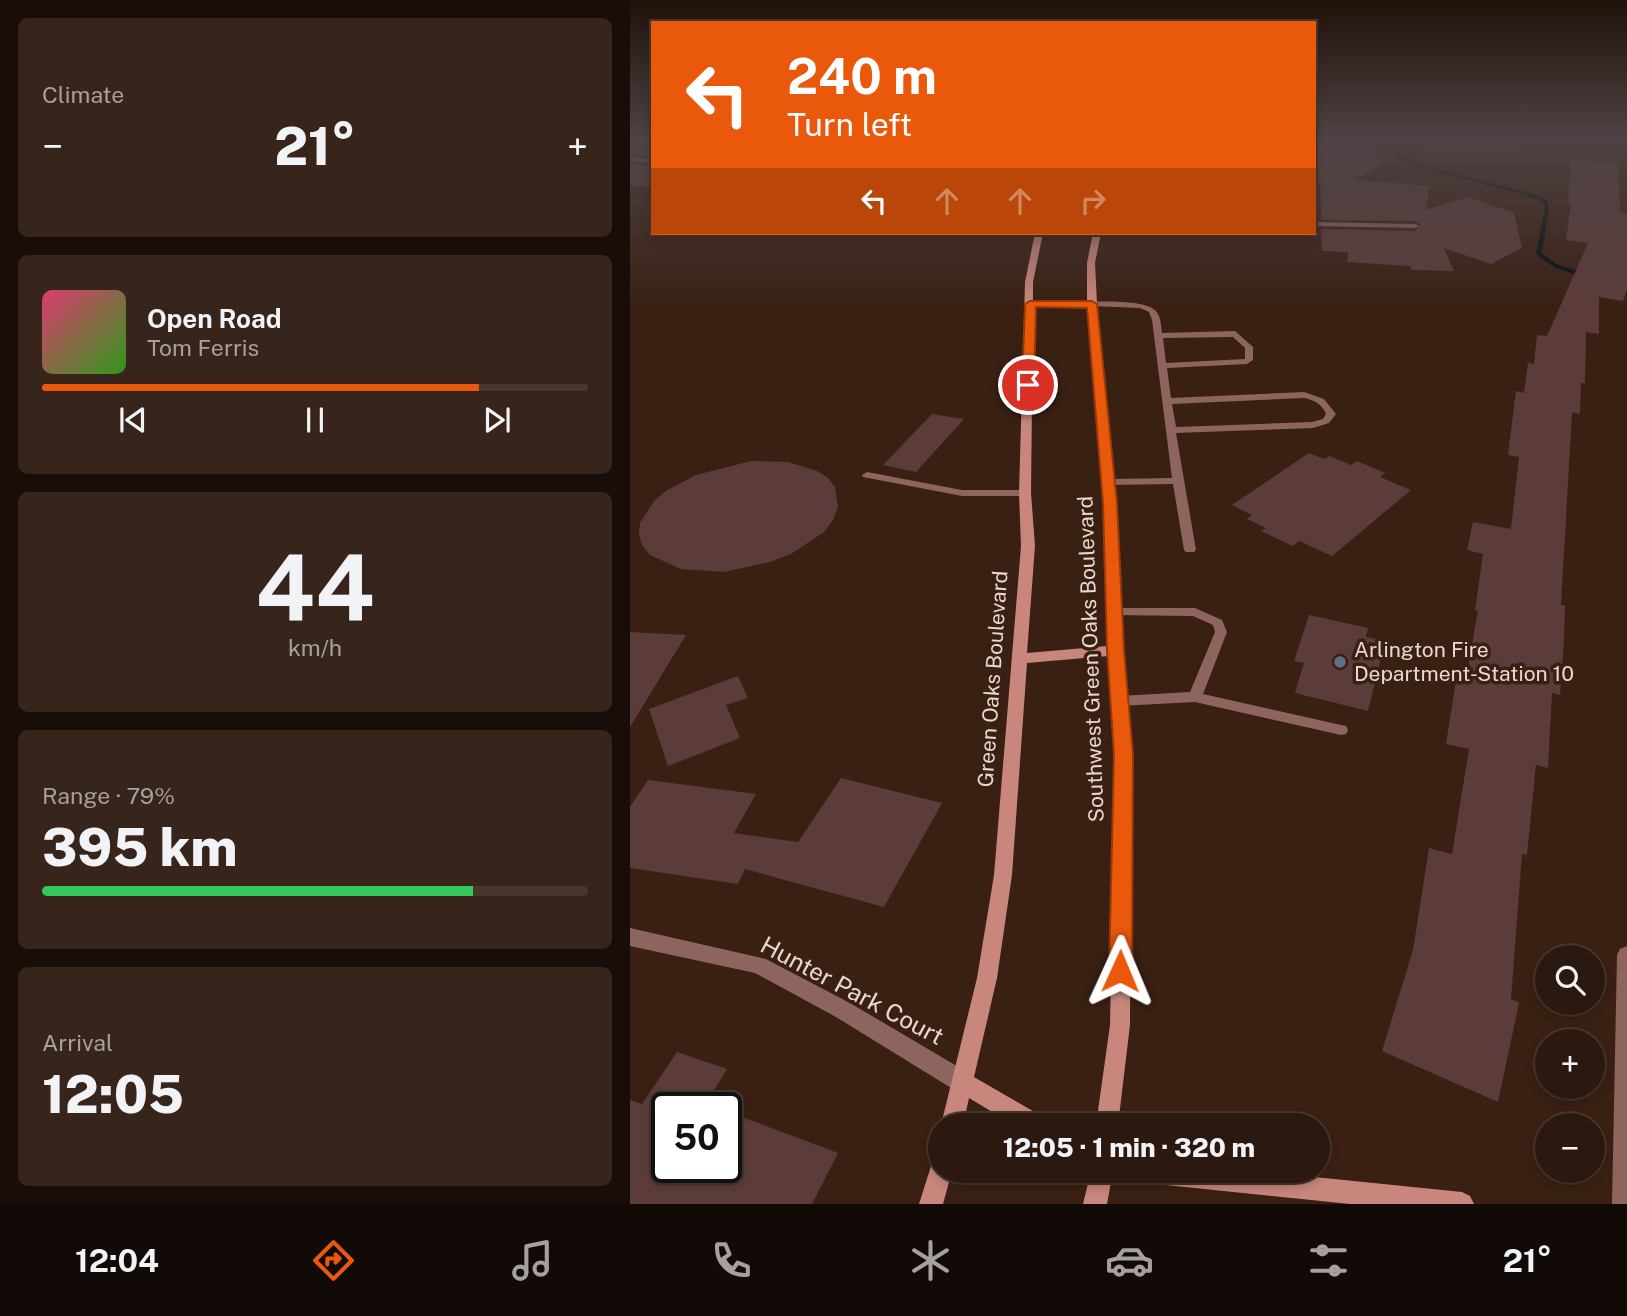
<!DOCTYPE html>
<html lang="en">
<head>
<meta charset="utf-8">
<style>
	:root { --surface:#2b180e; --page:#37251c; --text:#f1f3f6; --muted:#a6a09e; --line:#47372e; --accent:#ea580c }
	body { margin:0; font-family:"Public Sans",sans-serif; background:var(--page); color:var(--text); height:100vh; display:flex; flex-direction:column; font-size:26px; white-space:nowrap }
	* { box-sizing:border-box; margin:0 }
	p { font-size:23px; color:var(--muted) }
	.icon { flex:none; width:38px; height:38px; fill:none; stroke:currentColor; stroke-width:2; stroke-linecap:round; stroke-linejoin:round }
	.map { position:relative; flex:1; overflow:hidden }
	.panel { display:flex; flex-direction:column; gap:18px; padding:18px; background:#180d08; width:630px }
	.panel>* { flex:none }
	.banner { position:absolute; left:21px; top:21px; width:665px; height:214px; border-radius:0px; box-shadow:0 4px 10px #0003,0 0 0 2px var(--line); background:#ea580c; color:#fff; overflow:hidden }
	.buttons { position:absolute; left:905px; top:945px; display:grid; gap:14px }
	.buttons a { display:grid; place-items:center; width:70px; height:70px; border-radius:50%; background:var(--surface); box-shadow:0 4px 10px #0003,0 0 0 2px var(--line); font-size:35px }
	.speed { position:absolute; left:21px; top:1092px; display:flex; gap:14px; font-size:35px; font-weight:700; text-align:center }
	.speed>* { display:grid; place-content:center; width:91px; height:91px; border-radius:50%; background:var(--surface); box-shadow:0 4px 10px #0003,0 0 0 2px var(--line); line-height:1 }
	.speed .limit { border:4px solid #111; border-radius:10px; background:#fff; color:#111 }
	.pin { position:absolute; display:grid; place-items:center; width:60px; height:60px; color:#fff; margin:-30px; border:4px solid #fff; border-radius:50%; box-shadow:0 2px 7px #0007 }
	.me { position:absolute; width:77px; margin:-38px; rotate:1deg; stroke-linejoin:round; filter:drop-shadow(0 0 5px #0008) }
	.turn { display:flex; align-items:center; gap:24px; height:147px; padding:0 21px; font-size:32px }
	.turn .icon { width:91px; height:91px; stroke-width:2.5 }
	.turn b { display:block; font-size:49px; line-height:60px }
	.lanes { display:flex; align-items:center; height:66px; padding:0 21px; background:#0003; justify-content:center; gap:35px; direction:ltr }
	.lanes .off { opacity:.35 }
	.big { font-size:52px; font-weight:800; line-height:1.1 }
	.panel .widget { flex:1; display:flex; flex-direction:column; justify-content:center; gap:10px; min-width:0; padding:0 24px; border-radius:10px; background:var(--page) }
	.panel .dial { align-items:center; gap:0 }
	.dial b { font-size:91px; line-height:1 }
	.song { display:flex; align-items:center; gap:21px }
	.cover { width:84px; height:84px; border-radius:10px; background:linear-gradient(135deg,hsl(340 70% 55%),hsl(110 70% 35%)) }
	.played { height:7px; border-radius:4px; background:linear-gradient(90deg,var(--accent) 80%,var(--line) 80%) }
	.keys { display:flex; justify-content:space-around; direction:ltr }
	.heat { display:flex; justify-content:space-between; align-items:center; font-size:38px; direction:ltr }
	.charge { height:10px; border-radius:5px; background:linear-gradient(90deg,#34c759 79%,var(--line) 0) }
	.trip { position:absolute; left:298px; top:1113px; width:402px; height:70px; border-radius:35px; background:var(--surface); box-shadow:0 4px 10px #0003,0 0 0 2px var(--line); font-weight:800; line-height:70px; text-align:center }
	.tabs { display:flex; height:112px; justify-content:space-around; align-items:center; background:#110a06; color:var(--muted) }
	.tabs .icon { width:49px; height:49px }
	.tabs .active { color:var(--accent) }
	.tabs b { font-size:32px; color:var(--text) }
	main { display:flex; flex:1; min-height:0 }
	.map>svg:first-child { display:block }
	.built { fill:#452615 }
	.lines { fill:none; stroke-linecap:round; stroke-linejoin:round }
	.stream { fill:#011013; fill-rule:evenodd }
	.building { fill:#5c3c3b }
	.lane { fill:#8d645e; fill-rule:evenodd }
	.street { fill:#8d645e; fill-rule:evenodd }
	.secondary { fill:#c8867c; fill-rule:evenodd }
	.route { fill:#ea580c; stroke:#983908; stroke-width:2 }
	.service-dot { fill:#5c6f8a; stroke:#392013; stroke-width:2.5 }
	.labels { text-anchor:middle; stroke-width:7; stroke-linejoin:round; paint-order:stroke }
	.poi-label { font-size:21px; fill:#e9d8cf; stroke:#392013; text-anchor:start }
	.street-label { font-size:21px; fill:#e9d8cf; stroke:#392013 }
	.near-street-label { font-size:24px; fill:#e9d8cf; stroke:#392013 }
</style>
</head>
<body>
<main>
<section class="panel">
<div class="widget"><p>Climate</p>
<div class="heat"><a>−</a><b class="big">21°</b><a>+</a></div>
</div>
<div class="widget">
<div class="song"><i class="cover"></i><div><b>Open Road</b><p>Tom Ferris</p></div></div>
<div class="played"></div>
<div class="keys"><svg class="icon" aria-label="previous" viewBox="0 0 24 24"><path d="M18 5L8 12l10 7zM5 5v14"/></svg><svg class="icon" aria-label="pause" viewBox="0 0 24 24"><path d="M8 5v14M16 5v14"/></svg><svg class="icon" aria-label="next" viewBox="0 0 24 24"><path d="M6 5l10 7-10 7zM19 5v14"/></svg></div>
</div>
<div class="widget dial"><b>44</b><p>km/h</p></div>
<div class="widget"><p>Range · 79%</p><b class="big">395 km</b><div class="charge"></div></div>
<div class="widget"><p>Arrival</p><b class="big">12:05</b></div>
</section>
<div class="map">
<svg width="997" height="1204" viewBox="0 0 997 1204">
	<rect width="100%" height="100%" fill="#392013"/>
	<path class="built" d="M765,138H893L889,148L838,152L770,145Z"/>
	<g class="lines">
		<path class="stream" d="M741,138H747L788,164L903,194L917,200L919,207L912,253L926,264L960,275L957,277C938,272 920,269 906,253L915,207L913,202L899,196L784,166Z"/>
	</g>
	<path class="building" d="M0,138H23V156L0,154Z
		M684,138H731L752,164L725,180L799,186L796,210L838,197L884,213L892,248L861,264L814,248L824,271L782,270L780,266L717,262L718,252L692,251L691,229L785,231L791,225L785,221L691,220L690,184H684Z
		M941,159L988,163L990,212L997,213V289L993,301L969,297V334L956,332L955,383H951L950,414L942,412L931,605H935L934,639L930,695L922,693L918,768L906,765L897,855L892,854L881,999L889,1003L868,1102L752,1051L783,950L799,848L822,854L839,749L816,744L826,681L835,683L848,611L845,610L853,554L837,550L843,522L881,529L889,457L878,455L886,391L894,393L898,363L904,364L907,335L917,336L958,243L936,240L941,204H938Z
		M0,164L23,166V187L0,185Z
		M302,414L334,419L286,472L253,465Z
		M679,453L694,459L699,456L721,465L727,461L755,473L750,477L781,490L702,556L669,541L663,546L631,531L636,528L617,519L622,515L602,505Z
		M121,461L158,462L187,471L198,478L205,487L208,507L203,520L194,532L161,554L140,562L94,572L51,569L20,555L12,545L9,534L10,523L24,501L36,491L66,475Z
		M679,615L738,628L736,637L755,641L738,711L665,693L674,663L664,661Z
		M0,632L56,635L0,727Z
		M108,676L118,698L96,705L110,738L38,766L19,709Z
		M211,778L312,803L254,907L115,869L108,884L0,868V807L18,780L126,794L104,833L168,842Z
		M47,1052L97,1069L73,1108H37V1167H96V1111L208,1153L182,1204H0V1100L12,1104Z"/>
	<g class="lines">
		<path class="lane" d="M459,302C473,301 517,300 526,311C531,317 531,326 532,333L605,331L623,347V360L617,364L537,368L541,398L674,392L694,399L706,414L699,423L683,428L546,433L566,550L564,552H556L554,550L543,484L478,485L473,482L478,479L542,478L522,320L519,312L510,308L462,306H459ZM603,337L615,348V359L536,363L533,338ZM674,398C684,400 692,404 696,414L693,419L682,422L546,427L542,404Z
			M237,472L332,490H395L400,493L395,496H332L233,477L232,475Z
			M484,608H565L592,620L597,632L573,694L711,725L716,726L718,730L716,734L711,735L565,702L489,706L484,704L482,701L484,698L489,696L560,692L585,632L583,625L563,616L480,615L478,612L480,609Z"/>
		<path class="street" d="M0,157L23,159V163L0,161Z
			M684,222L785,224L789,226L785,228L684,226Z
			M0,928L136,959L220,1003L342,1075L345,1083L342,1091L334,1094L326,1091L206,1017L125,973L0,946Z
			M997,946V1204H982L987,955L990,949Z"/>
		<path class="secondary" d="M405,233H413L403,282V301H457V263L463,233H471L465,263L467,304L486,503L492,650L501,755L500,1025L488,1125H466L480,1025L485,755L478,656L397,663L382,875L367,978L344,1077L413,1117L416,1125H384L339,1098L333,1125H311L347,978L364,875L391,546L389,493L395,282ZM403,307H458L474,503L478,646L397,653L405,546L401,493Z
			M310,1160V1171H322L313,1204H289L302,1163Z
			M461,1171H483L477,1204H453Z
			M505,1171H625L832,1192L840,1196L844,1204H720L516,1183L508,1179Z"/>
	</g>
	<linearGradient id="sky" x2="0" y2="1"><stop stop-color="#1f120a"/><stop offset="0.45" stop-color="#4e4244"/><stop offset="1" stop-color="#4e4244" stop-opacity="0"/></linearGradient>
	<rect width="997" height="307" fill="url(#sky)"/>
	<path class="route" d="M400,301H462L467,304L487,503L494,650L503,755L502,971L498,979L490,982L482,979L479,971L484,755L477,650L473,503L457,308L406,307L404,385L398,389L392,385L395,304Z"/>
	<circle class="service-dot" cx="710" cy="662" r="7"/>
	<g class="labels">
		<g class="poi-label">
			<text x="724" y="657">Arlington Fire<tspan x="724" dy="24">Department-Station 10</tspan></text>
		</g>
		<g class="street-label">
			<text transform="translate(461 659) rotate(-92)" y="7">Southwest Green Oaks Boulevard</text>
			<text transform="translate(363 679) rotate(-86)" y="7">Green Oaks Boulevard</text>
		</g>
		<g class="near-street-label">
			<text transform="translate(222 991) rotate(28)" y="8">Hunter Park Court</text>
		</g>
	</g>
</svg>
<div class="buttons">
<a><svg class="icon" aria-label="search" viewBox="0 0 24 24"><circle cx="10" cy="10" r="6"/><path d="M15 15l6 6"/></svg></a>
<a>+</a>
<a>−</a>
</div>
<div class="speed"><div class="limit">50</div></div>
<div class="pin" style="left:398px;top:385px;background:#d93025"><svg class="icon" aria-label="arrive" viewBox="0 0 24 24"><path d="M6 21V4h12l-3 4 3 4H6"/></svg></div>
<svg class="me" style="left:490px;top:971px" viewBox="-20 -20 40 40"><path d="M0-17L14 15 0 8-14 15z" fill="#ea580c" stroke="#fff" stroke-width="4"/></svg>
<div class="trip">12:05 · 1 min · 320 m</div>
<div class="banner">
<div class="turn"><svg class="icon" aria-label="left" viewBox="0 0 24 24"><path d="M17 20v-9H6M10 6l-5 5 5 5"/></svg><div><b>240 m</b>Turn left</div></div>
<div class="lanes"><svg class="icon" aria-label="left" viewBox="0 0 24 24"><path d="M17 20v-9H6M10 6l-5 5 5 5"/></svg><svg class="icon off" aria-label="ahead" viewBox="0 0 24 24"><path d="M12 20V5M6 11l6-6 6 6"/></svg><svg class="icon off" aria-label="ahead" viewBox="0 0 24 24"><path d="M12 20V5M6 11l6-6 6 6"/></svg><svg class="icon off" aria-label="right" viewBox="0 0 24 24"><path d="M7 20v-9h11M14 6l5 5-5 5"/></svg></div>
</div>
</div>
</main>
<nav class="tabs">
<b>12:04</b>
<svg class="icon active" aria-label="directions" viewBox="0 0 24 24"><path d="M12 3l9 9-9 9-9-9zM9 14v-3h6M13 9l2 2-2 2"/></svg>
<svg class="icon" aria-label="music" viewBox="0 0 24 24"><path d="M9 18V5l10-2v13"/><circle cx="6" cy="18" r="3"/><circle cx="16" cy="16" r="3"/></svg>
<svg class="icon" aria-label="phone" viewBox="0 0 24 24"><path d="M5 4h4l2 5-3 2q2 4 5 5l2-3 5 2v4C11 20 4 13 5 4z"/></svg>
<svg class="icon" aria-label="climate" viewBox="0 0 24 24"><path d="M12 3v18M4 7l16 10M4 17L20 7"/></svg>
<svg class="icon" aria-label="car" viewBox="0 0 24 24"><path d="M5 17H2v-5l4-1 3-4h7l3 4 3 1v5h-3M9 17h6M6 11h13"/><circle cx="7" cy="17" r="2"/><circle cx="17" cy="17" r="2"/></svg>
<svg class="icon" aria-label="filters" viewBox="0 0 24 24"><path d="M4 7h16M4 17h16"/><circle cx="9" cy="7" r="2"/><circle cx="15" cy="17" r="2"/></svg>
<b>21°</b>
</nav>
</body>
</html>
